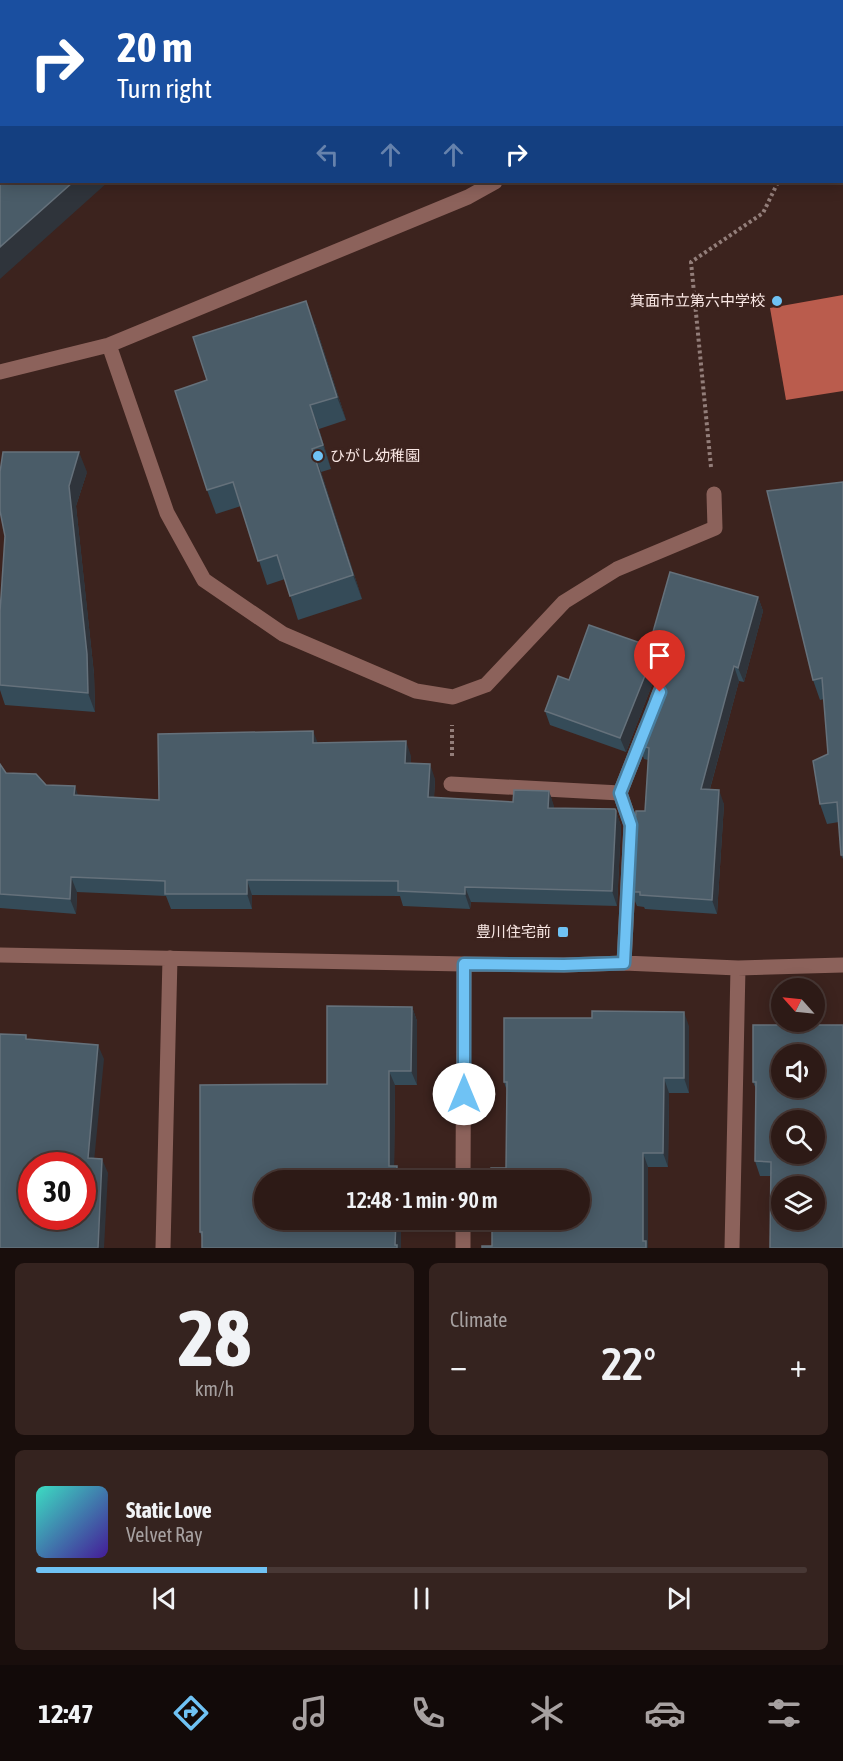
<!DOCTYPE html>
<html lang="en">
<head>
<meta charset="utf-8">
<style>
	:root { --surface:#2d1a16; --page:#35231f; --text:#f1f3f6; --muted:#a7a1a1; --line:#483835; --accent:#6fc2f4 }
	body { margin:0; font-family:"Asap Condensed","Noto Sans JP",sans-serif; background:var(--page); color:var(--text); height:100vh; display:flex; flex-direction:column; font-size:22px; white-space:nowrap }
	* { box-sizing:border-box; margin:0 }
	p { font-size:20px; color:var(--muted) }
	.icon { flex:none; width:33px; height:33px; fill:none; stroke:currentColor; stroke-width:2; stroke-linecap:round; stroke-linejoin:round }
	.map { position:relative; height:1248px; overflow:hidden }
	.drawer { display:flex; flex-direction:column; gap:15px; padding:15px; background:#190e0c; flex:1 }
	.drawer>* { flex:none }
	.guide { position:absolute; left:0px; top:0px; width:843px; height:183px; box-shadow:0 3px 15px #0003,0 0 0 2px var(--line); background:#1a4fa0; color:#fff; overflow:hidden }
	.needle { width:39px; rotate:297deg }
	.tools { position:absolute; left:771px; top:978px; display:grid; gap:12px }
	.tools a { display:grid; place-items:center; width:54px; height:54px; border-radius:50%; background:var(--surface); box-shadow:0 3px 15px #0003,0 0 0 2px var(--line); font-size:30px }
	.speed { position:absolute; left:18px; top:1152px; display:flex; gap:12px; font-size:30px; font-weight:700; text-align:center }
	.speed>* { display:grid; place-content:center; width:78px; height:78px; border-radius:50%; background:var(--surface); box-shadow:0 3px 15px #0003,0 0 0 2px var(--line); line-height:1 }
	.speed .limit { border:9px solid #d22; background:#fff; color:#111 }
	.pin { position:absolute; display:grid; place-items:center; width:51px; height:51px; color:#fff; margin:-62px -26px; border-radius:50% 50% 50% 0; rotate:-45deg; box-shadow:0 0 6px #0007 }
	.pin .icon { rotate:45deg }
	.me { position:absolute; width:66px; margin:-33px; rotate:0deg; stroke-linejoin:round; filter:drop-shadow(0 0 4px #0008) }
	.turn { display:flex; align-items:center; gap:21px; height:126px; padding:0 18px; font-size:27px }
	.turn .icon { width:78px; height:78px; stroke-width:2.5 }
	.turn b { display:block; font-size:42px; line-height:51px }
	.lanes { display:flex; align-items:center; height:57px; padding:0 18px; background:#0003; justify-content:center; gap:30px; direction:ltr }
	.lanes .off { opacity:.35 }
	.big { font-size:45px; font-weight:600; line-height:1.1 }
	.drawer .card { flex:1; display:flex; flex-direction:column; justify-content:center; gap:9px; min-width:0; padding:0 21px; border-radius:9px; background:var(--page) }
	.drawer .dial { align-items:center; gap:0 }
	.dial b { font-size:78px; line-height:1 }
	.song { display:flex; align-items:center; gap:18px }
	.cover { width:72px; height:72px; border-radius:9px; background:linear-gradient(135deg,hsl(170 70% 55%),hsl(260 70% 35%)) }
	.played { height:6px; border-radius:3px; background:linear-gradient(90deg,var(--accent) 30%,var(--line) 30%) }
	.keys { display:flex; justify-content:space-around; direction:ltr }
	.heat { display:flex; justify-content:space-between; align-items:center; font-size:33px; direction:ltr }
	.drawer .tiles { flex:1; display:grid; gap:15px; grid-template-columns:1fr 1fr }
	.card:last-child { grid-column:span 2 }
	.trip { position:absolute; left:254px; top:1170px; width:336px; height:60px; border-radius:30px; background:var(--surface); box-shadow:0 3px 15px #0003,0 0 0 2px var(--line); font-weight:600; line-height:60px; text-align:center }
	.menu { display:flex; height:96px; justify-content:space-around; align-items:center; background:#120a09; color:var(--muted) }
	.menu .icon { width:42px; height:42px }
	.menu .current { color:var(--accent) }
	.menu b { font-size:27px; color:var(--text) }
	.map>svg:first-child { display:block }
	.water { fill:#ba5c4d }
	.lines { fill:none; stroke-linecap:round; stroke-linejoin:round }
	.path { stroke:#937e7a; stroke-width:4; stroke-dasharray:3 3; stroke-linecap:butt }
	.minor { stroke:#8c625b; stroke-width:15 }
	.wall { fill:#354b58 }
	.shaded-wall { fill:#2f343b }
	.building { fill:#4a5c68; stroke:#65717b; stroke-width:1.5; fill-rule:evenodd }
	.route-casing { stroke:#487e9f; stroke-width:15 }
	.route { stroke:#6fc2f4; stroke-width:10 }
	.poi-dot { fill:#6fc2f4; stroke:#3c231e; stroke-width:2 }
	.labels { text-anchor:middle; stroke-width:6; stroke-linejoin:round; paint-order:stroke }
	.poi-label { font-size:15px; fill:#f9e7e4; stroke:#3c231e; text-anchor:end }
</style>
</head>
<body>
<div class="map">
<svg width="843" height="1248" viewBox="0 0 843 1248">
	<rect width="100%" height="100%" fill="#3c231e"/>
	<path class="water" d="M843,295V391L786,400L770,308Z"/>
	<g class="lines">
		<path class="path" d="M842,142L843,141
			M711,467L691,262L763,213L778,182
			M452,756V725"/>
		<path class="minor" d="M815,2L818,0
			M109,345L167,513L204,580L283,634L416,691L453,697L486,685L564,602L617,569L715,528L714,494
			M0,372L109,345L468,197L495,182
			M657,699L668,671
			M451,784L620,793
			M0,955L464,964L564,965L624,963L738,968L843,965
			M624,963L631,825L620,793L646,727
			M463,1180L464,964
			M163,1248L170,958
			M463,1248V1220
			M732,1248L738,968"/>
	</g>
	<path class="wall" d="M315,324L346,420L319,429L331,469L321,472L362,599L298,620L285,579L267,585L241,506L216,514L207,490V380Z
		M87,472L76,506L94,674L95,712L5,705L0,690V612Z
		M843,482V859L841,855L839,822L827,824L820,804L828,754L824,699L820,700L813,680Z
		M758,597L763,611L744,682L739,681L710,789L724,804L717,914L645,909L644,907L637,906L631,892L645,811L648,760L644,759L639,745L671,662L667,661L662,663L659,667L626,752L550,725L545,711L569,680L649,646Z
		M318,743L411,756V763L435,779L434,798L513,802L549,791L554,808L615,809L621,826L617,906L471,902L470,909L403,906L400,896L252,895V909H171L166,896L77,892L76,914L0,908V764L6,773L78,795L159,800Z
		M412,1007L417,1021V1085H395L394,1166H397L402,1180H264V1220H401V1248L202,1238L200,1232L327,1084Z
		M843,1025L771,1176H760L755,1161L756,1089L753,1082Z
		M689,1026V1093H669L668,1167H648V1248H482L492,1246L506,1168L507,1091L504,1082Z"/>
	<path class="shaded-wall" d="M73,182H108L0,279V247Z
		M306,301L315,324L346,420L337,397Z
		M310,405L319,429L331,469L323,445Z
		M312,449L321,472L362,599L353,575Z
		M79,452L87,472L76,506L94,674L95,712L88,693L69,486Z
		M758,597L763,611L744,682L738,668Z
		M657,649L662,663L659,667L626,752L620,738L654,653Z
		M734,666L739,681L706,803L701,789Z
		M313,731L319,746L313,743Z
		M406,741L411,756V778L405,763Z
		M430,764L435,779L433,812L428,797Z
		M75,786L80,801L74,795Z
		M719,790L724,804L717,914L712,900Z
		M549,791L554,806V823L548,808Z
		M616,811L621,826L617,906L612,891Z
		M71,877L77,892L76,914L70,899Z
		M247,880L252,895V909L247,894Z
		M465,887L471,902L470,909L465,894Z
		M412,1007L417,1021V1085L411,1071Z
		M684,1012L689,1026V1093L684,1078Z
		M98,1045L104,1059L93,1172L88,1158Z
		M389,1071L395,1085L394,1180L389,1166Z
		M664,1078L669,1093L668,1167L663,1153Z
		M643,1153L648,1167V1248H645L643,1241Z
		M102,1159L108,1173L104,1248H98Z
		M397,1166L402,1180H396Z
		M396,1220H401V1248H396L395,1245Z"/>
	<path class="building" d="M173,0H274L275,1L274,2H172Z
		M2,158V182H73L0,247V159Z
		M306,301L337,397L310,405L323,445L312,449L353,575L290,596L277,555L258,561L233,482L207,490L175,391L207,380L193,337Z
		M3,452H79L69,486L87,654L88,693L0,685V612L5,536L0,511V472Z
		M843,482V855H841L837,802L820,804L813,761L828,754L822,678L813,680L767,491Z
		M670,572L758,597L738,668L734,666L701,789L719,790L712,900L640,895V892H631L636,811H645L649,748L639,745L672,660L671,651L667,648L662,647L657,649L654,653L620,738L545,711L558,676L569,680L589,625L649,646Z
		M313,731V743L406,741L405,763L430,764L428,797L513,802L514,790L549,791L548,808L615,809L616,811L612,891L465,887V894L398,891V881L247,880V894H165V881L71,877L70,899L0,894V764L6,773L36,774L46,785L75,786L74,795L159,800L158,734Z
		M327,1006L412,1007L411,1071H389V1166H397L396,1180H264V1220H396L395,1245H397V1248H202V1232H200V1085L327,1084Z
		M592,1011L684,1012V1078H664L663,1153H643V1241H646V1248H482V1246H492V1220H579V1180H491V1168H506L507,1082H504V1018H592Z
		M753,1025H843V1248H770L771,1162L755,1161L756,1082H753ZM782,1054H814V1088H782ZM782,1120H814V1154H782ZM782,1186H814V1220H782Z
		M0,1034L26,1035V1039L98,1045L88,1158L102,1159L98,1248H0ZM32,1166H82V1216H32Z"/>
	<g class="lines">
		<defs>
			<path id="route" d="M464,1094V964L564,965L624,963L631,825L620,793L660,692"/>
		</defs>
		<use href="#route" class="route-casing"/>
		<use href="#route" class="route"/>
	</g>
	<g class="poi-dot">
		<circle cx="777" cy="301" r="6"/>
		<circle cx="318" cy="456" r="6"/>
		<rect x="557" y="926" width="12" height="12" rx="3"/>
	</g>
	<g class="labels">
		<g class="poi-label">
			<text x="765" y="306">箕面市立第六中学校</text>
			<text x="330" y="461" text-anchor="start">ひがし幼稚園</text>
			<text x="551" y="937">豊川住宅前</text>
		</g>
	</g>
</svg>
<div class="tools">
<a><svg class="needle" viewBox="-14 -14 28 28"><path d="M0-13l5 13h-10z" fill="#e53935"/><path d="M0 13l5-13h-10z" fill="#a7a1a1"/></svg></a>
<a><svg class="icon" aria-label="sound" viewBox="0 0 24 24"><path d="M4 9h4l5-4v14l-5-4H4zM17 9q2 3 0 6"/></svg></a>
<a><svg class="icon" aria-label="search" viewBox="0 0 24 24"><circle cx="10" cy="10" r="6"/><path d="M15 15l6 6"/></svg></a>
<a><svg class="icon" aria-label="layers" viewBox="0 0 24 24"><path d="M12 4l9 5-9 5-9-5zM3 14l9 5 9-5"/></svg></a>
</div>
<div class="speed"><div class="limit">30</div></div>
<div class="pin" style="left:660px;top:692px;background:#d93025"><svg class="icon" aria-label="arrive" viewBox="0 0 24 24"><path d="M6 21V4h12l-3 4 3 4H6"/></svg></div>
<svg class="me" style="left:464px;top:1094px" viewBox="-20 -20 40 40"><circle r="19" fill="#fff"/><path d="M0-13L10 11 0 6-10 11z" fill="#6fc2f4"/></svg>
<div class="trip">12:48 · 1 min · 90 m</div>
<div class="guide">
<div class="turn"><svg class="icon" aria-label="right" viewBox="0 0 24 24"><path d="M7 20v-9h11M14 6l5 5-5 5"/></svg><div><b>20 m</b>Turn right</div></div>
<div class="lanes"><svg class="icon off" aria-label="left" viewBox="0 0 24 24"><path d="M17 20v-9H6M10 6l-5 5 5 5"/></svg><svg class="icon off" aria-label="ahead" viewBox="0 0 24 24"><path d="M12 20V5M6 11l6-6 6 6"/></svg><svg class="icon off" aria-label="ahead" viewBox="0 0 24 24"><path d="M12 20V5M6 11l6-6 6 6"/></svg><svg class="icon" aria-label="right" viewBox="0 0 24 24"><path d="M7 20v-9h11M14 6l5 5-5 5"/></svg></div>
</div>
</div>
<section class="drawer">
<div class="tiles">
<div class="card dial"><b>28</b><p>km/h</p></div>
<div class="card"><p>Climate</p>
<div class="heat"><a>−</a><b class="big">22°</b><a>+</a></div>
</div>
<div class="card">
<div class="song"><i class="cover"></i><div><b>Static Love</b><p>Velvet Ray</p></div></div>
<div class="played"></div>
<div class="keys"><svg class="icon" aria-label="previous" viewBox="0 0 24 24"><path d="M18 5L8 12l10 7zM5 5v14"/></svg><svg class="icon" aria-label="pause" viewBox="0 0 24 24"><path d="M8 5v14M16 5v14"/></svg><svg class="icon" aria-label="next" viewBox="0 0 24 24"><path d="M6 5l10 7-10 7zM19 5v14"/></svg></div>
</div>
</div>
</section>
<nav class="menu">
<b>12:47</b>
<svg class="icon current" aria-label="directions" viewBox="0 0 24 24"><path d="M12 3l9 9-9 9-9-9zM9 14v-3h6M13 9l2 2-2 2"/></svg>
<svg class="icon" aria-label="music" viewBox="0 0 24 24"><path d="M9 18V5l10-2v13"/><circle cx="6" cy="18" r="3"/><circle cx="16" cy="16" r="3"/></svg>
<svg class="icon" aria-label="phone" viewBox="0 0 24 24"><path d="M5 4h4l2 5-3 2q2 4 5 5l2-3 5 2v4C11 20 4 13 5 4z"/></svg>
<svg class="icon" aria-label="climate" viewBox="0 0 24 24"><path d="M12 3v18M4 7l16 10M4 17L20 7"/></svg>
<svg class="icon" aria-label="car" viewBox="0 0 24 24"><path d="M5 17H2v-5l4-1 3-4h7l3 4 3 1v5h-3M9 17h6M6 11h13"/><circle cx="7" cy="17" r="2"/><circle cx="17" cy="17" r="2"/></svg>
<svg class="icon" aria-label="filters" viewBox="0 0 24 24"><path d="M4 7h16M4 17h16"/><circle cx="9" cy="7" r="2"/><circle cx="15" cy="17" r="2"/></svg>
</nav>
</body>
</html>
